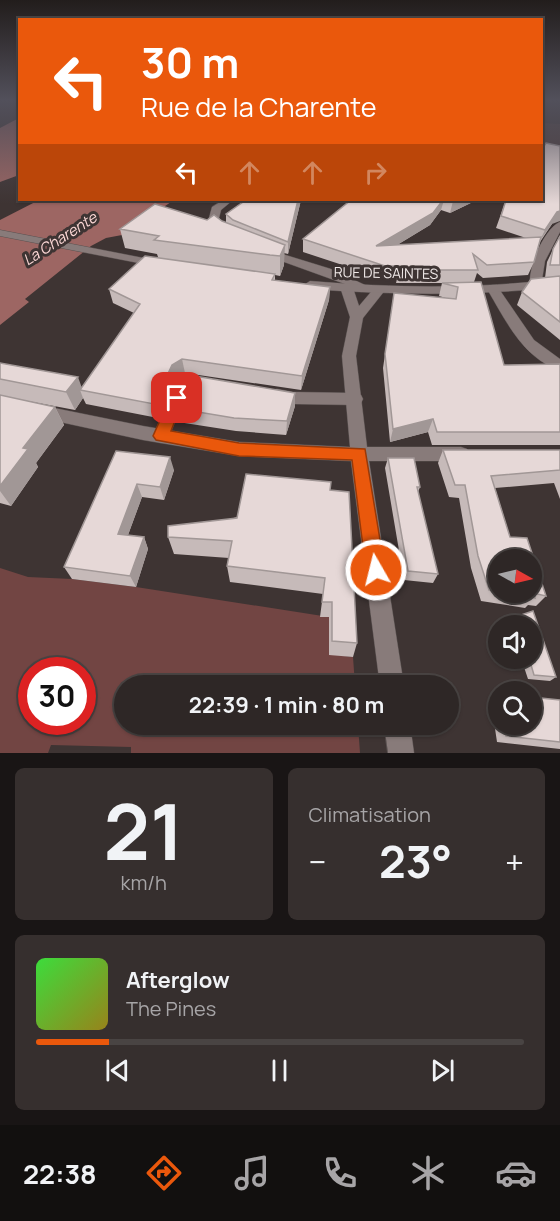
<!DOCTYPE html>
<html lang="fr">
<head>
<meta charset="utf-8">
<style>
	:root { --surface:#2e2726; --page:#362f2e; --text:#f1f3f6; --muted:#a7a5a7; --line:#494443; --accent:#ea580c }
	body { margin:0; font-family:Manrope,sans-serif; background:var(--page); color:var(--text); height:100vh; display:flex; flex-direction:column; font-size:22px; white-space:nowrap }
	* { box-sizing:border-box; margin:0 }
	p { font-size:20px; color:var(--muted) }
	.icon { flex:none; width:33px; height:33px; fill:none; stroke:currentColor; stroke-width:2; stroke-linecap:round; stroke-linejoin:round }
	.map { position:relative; height:753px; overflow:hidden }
	.details { display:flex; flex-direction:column; gap:15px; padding:15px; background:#191515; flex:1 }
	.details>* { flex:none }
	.banner { position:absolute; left:18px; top:18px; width:525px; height:183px; border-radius:0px; box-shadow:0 2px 4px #0004,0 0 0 2px var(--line); background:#ea580c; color:#fff; overflow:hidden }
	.needle { width:39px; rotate:98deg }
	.controls { position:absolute; left:488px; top:549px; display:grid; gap:12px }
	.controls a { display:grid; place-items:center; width:54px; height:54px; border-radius:50%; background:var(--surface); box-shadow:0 2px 4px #0004,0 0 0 2px var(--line); font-size:30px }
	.speed { position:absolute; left:18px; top:657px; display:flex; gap:12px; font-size:30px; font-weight:700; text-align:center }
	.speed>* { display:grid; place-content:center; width:78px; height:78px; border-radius:50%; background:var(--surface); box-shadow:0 2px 4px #0004,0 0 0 2px var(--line); line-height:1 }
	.speed .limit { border:9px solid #d22; background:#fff; color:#111 }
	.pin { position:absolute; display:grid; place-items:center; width:51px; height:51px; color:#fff; margin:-26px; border-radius:12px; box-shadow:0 3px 9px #0006 }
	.me { position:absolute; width:66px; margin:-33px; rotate:352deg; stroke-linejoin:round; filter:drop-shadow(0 0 4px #0008) }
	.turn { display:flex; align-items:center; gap:21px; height:126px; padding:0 24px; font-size:27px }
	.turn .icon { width:78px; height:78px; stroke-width:2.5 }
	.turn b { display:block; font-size:42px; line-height:51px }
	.lanes { display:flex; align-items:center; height:57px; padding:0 24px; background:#0003; justify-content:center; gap:30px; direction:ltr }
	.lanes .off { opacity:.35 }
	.big { font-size:45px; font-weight:700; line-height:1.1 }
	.details .widget { flex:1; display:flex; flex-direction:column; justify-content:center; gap:9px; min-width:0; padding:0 21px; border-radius:9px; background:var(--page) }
	.details .dial { align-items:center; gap:0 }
	.dial b { font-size:78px; line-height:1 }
	.song { display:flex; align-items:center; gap:18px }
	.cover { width:72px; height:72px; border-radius:9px; background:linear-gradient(135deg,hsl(120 70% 55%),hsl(50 70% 35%)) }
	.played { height:6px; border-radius:3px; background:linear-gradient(90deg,var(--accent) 15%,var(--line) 15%) }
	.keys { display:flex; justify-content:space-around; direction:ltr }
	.heat { display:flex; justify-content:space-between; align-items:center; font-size:33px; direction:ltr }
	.details .tiles { flex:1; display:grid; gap:15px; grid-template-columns:1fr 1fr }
	.widget:last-child { grid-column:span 2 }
	.trip { position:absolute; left:114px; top:675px; width:345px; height:60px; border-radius:30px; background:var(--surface); box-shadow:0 2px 4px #0004,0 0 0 2px var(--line); font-weight:700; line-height:60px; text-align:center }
	.tabs { display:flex; height:96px; justify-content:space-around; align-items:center; background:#12100f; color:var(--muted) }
	.tabs .icon { width:42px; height:42px }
	.tabs .active { color:var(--accent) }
	.tabs b { font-size:27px; color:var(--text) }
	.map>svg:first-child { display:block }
	.built { fill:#4d3c3b }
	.green { fill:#724543; fill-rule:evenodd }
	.water { fill:#9d6663 }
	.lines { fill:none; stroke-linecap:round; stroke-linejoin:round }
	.service-casing { stroke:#5a5251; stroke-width:1 }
	.minor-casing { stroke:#5a5251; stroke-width:1 }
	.secondary-casing { stroke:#5a5251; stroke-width:1 }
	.service { fill:#887b7a; fill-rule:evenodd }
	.minor { fill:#887b7a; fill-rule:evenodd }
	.secondary { fill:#887b7a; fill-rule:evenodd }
	.wall { fill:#c6bab9; fill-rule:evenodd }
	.shaded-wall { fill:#a19796 }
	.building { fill:#e6d8d7; stroke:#a19796; stroke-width:1.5 }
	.route { fill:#ea580c; stroke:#983908; stroke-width:1.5 }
	.labels { text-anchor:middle; stroke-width:6; stroke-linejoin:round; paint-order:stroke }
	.far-street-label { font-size:14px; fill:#f1eae9; stroke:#3e3433 }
	.far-water-label { font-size:15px; font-style:italic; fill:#fed9d7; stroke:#3e3433 }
</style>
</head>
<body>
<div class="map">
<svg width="560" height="753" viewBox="0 0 560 753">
	<rect width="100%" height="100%" fill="#3e3433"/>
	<path class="built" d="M542,123L560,124V149L542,146Z"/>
	<path class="green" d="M0,568L28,577L72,579L136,587L329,617V654L353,657L355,685L124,686V724L358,725L360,753H131V747L51,745L48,753H0ZM32,670H82V722H32Z"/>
	<path class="water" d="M19,118V175L0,182V128Z
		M39,200H174L122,235L106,238L91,246L25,299L29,302L0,325V220Z"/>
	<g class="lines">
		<defs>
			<path id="service" d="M560,222V232L545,261L541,286L539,289H531C525,273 544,228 560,222Z
				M185,375L211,379L214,383L211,387L190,386L167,441L161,443L155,441L153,436L177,380L180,376Z
				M277,389L293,392L355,393L361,395L363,399L361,403L355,405L293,404L271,399L269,395L271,391Z"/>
			<path id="minor" d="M223,200H233L221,210L219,218L228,231L223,234L219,233L209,218L212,207Z
				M266,249L331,269L365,285L367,288L365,291L361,292L353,288L359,306L376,286H384L386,289L363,318L356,356L367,447H461L467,449L470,454L467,459L461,461H369L404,686H380L351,461L239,456L143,440L0,409V397L143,426L239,442L350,447L342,356L350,317L340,287L345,284L262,254V250Z
				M493,285L497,286L534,340L560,359V370C523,359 505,319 487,289Z
				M384,724H410L414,753H388Z"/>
			<path id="secondary" d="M0,230L159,261L165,264L159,267L0,236Z
				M560,279V287C476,296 394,295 310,289L304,285L310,281C394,288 476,289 560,279Z"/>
		</defs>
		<use href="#service" class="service-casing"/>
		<use href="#minor" class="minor-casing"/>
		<use href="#secondary" class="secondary-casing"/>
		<use href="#service" class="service"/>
		<use href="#minor" class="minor"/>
		<use href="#secondary" class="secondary"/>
	</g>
	<path class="wall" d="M246,200H301L288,254L284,253V265L280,276L275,275V281L330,287L329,300L301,390L185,373L175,379L158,418L86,404L83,398L75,410L12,398L55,407L64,425L36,463L38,467L11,506L0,503V363L82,387L134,313L113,303L109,289L158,257L157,254L125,248L120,229L207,220L222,221L226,223V214Z
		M351,200H477L450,213L441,210L430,225L397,245L526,238L496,228L506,200L552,224L540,242L534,262L528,275L483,278L477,273L474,282L504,365L560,364V445H432L428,432L390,442L383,368L394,293L449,299L439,296L442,283H396L397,279L382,278L303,252V239Z
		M560,235V340L517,305L522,292L545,278L547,262Z
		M295,393V406L286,435L236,431L178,422L174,408Z
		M443,450H560V499L554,483L495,488L510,537L546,596L536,606L528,605L525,608L481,601L471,568L459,498L449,497L438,463ZM498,560L531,592H498Z
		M116,451L174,470L164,500L142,497L128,535L144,537L148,549L136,587L72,579L64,567Z
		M388,458L420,487L418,492L438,574L433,583L404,580L385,468Z
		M330,490L357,643L353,657L329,655V617H320L323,594L230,582L227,566L229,558L174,554L168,537Z
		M533,611L556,677L550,681L528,679L521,658H531V626H511L510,622L515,617Z
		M560,700V749L497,742L493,715L498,711V724H531Z"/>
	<path class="shaded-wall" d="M298,200H301L288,254V242Z
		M444,200L441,210L430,225L374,259L376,246Z
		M457,200H477L450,213L453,201Z
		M560,211V221L552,224L539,242L545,230L557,212Z
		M285,245L284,265L280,276V256Z
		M330,287L329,300L301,390L302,376Z
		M182,359L185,373L175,379L158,418L154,404L172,365Z
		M78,377L83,391L80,390L83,398L75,410L66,392Z
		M295,393V406L286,435L287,421Z
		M55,407L64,425L36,463L38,467L11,506L0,491V486L23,448Z
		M433,419L428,432L390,442L393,429Z
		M170,457L174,470L164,500L160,487Z
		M137,484L142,497L124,546L118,534Z
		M144,537L148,549L136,587L130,576Z"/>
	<path class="building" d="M546,143L560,146V211L557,212L545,230L501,216L506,200H542V149Z
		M246,200H298L288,242L233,220L226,214Z
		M351,200H443L433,213L376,246L541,237L534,262L487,265L473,254L478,270H399V266H385L303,239Z
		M155,204L207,220L214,215L222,221L285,245L280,256L270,255L154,240L159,236L120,229Z
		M560,236V265H550L553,249Z
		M145,256L275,274L272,280L330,287L302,376L182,359L172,365L154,404L80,390L140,304L109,289Z
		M560,276V322L522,292L531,279Z
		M481,282L504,365L560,364V432H437L433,419L393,429L385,354L394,293L456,299L458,287L442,283Z
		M0,363L78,377L66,392L0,379Z
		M189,375L295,393L287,421L234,418L174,408Z
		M0,395L55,407L23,448L28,449L0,486Z
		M443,450H560V470L491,476L510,537L527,538L546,596L533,593L535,598L504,592H531V560H498V591L489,590L478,556L465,485H455Z
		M116,451L170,457L160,487L137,484L118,534L144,537L130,576L64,567Z
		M388,458H414L420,487H417L438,574L408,571Z
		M246,474L331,482L330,490L349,492L357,643L332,641V602H322L325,578L227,566L232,541L168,537V526L237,518Z
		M533,611L556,677L534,675L529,658H531V626H518L515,617Z
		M531,697L560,700V742L506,736L504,724H531Z"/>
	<linearGradient id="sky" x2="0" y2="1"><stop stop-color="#221d1c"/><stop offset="0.49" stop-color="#52505b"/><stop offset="1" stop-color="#52505b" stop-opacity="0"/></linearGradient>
	<rect width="560" height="204" fill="url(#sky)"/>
	<path class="route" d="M177,393L184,398L171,431L239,443L365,449L385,570L382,576L376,579L369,576L366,570L352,460L239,456L156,440L153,436L170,398Z"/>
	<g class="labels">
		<g class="far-street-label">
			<text transform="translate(386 273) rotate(1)" y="5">RUE DE SAINTES</text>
		</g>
		<g class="far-water-label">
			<text transform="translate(60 239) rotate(-33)" y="5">La Charente</text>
		</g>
	</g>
</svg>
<div class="controls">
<a><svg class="needle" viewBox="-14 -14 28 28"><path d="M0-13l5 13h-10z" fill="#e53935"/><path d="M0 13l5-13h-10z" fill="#a7a5a7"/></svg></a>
<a><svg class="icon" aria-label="sound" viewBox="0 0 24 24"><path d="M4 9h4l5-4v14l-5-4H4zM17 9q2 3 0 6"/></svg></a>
<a><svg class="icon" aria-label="search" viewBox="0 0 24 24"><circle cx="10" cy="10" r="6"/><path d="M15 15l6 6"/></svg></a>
</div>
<div class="speed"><div class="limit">30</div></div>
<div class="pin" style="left:177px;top:398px;background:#d93025"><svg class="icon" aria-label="arrive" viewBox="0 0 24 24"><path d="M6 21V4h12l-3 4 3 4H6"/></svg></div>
<svg class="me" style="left:376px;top:570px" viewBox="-20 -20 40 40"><circle r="17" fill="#ea580c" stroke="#fff" stroke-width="3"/><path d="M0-11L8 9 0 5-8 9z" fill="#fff"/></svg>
<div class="trip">22:39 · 1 min · 80 m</div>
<div class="banner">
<div class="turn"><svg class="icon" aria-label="left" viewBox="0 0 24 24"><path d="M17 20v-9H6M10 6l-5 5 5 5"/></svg><div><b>30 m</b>Rue de la Charente</div></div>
<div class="lanes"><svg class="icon" aria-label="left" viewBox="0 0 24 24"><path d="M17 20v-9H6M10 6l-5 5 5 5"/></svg><svg class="icon off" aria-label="ahead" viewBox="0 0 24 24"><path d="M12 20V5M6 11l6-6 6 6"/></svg><svg class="icon off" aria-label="ahead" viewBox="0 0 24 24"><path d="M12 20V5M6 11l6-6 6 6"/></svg><svg class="icon off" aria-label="right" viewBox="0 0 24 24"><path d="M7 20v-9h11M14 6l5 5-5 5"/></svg></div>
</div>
</div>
<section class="details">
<div class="tiles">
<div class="widget dial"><b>21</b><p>km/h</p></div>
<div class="widget"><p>Climatisation</p>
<div class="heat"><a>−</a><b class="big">23°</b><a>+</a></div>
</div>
<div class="widget">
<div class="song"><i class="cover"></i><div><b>Afterglow</b><p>The Pines</p></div></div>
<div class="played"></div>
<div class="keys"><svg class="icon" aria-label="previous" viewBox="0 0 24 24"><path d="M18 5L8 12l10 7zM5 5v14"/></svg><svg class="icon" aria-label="pause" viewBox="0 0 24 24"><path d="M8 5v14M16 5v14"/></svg><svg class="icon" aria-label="next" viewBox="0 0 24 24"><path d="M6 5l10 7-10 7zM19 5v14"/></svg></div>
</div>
</div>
</section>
<nav class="tabs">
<b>22:38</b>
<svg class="icon active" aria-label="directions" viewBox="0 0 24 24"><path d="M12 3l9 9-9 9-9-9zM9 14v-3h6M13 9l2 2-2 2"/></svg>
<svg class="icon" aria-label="music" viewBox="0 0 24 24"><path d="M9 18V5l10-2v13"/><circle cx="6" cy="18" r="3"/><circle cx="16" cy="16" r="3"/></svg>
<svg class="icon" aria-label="phone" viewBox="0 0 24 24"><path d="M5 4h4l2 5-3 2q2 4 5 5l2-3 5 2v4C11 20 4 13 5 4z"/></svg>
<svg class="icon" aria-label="climate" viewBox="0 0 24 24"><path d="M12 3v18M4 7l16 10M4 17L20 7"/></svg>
<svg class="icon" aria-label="car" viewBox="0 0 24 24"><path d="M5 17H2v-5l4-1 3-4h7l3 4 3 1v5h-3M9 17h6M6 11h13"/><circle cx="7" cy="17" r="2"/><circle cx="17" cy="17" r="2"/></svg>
</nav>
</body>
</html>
